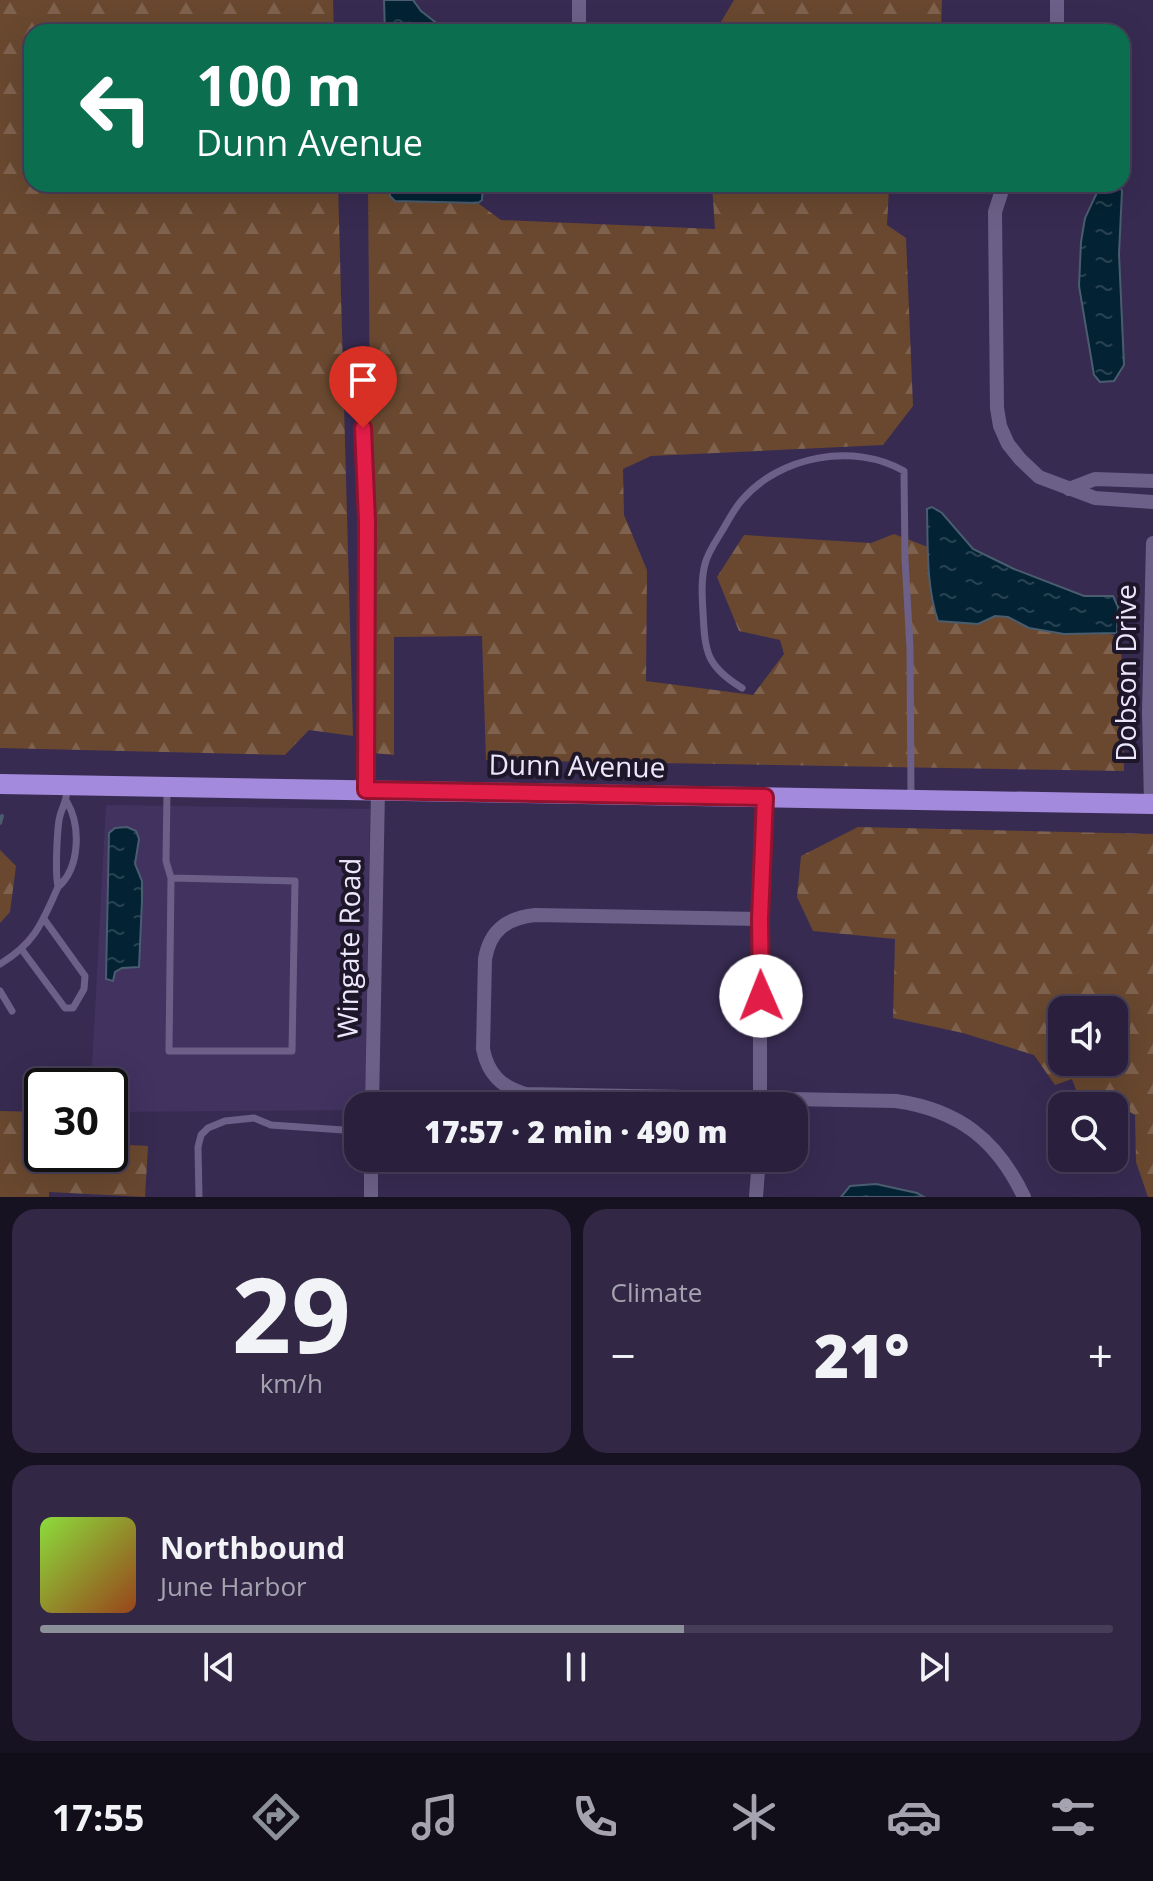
<!DOCTYPE html>
<html lang="en">
<head>
<meta charset="utf-8">
<style>
	:root { --surface:#2a203e; --page:#322845; --text:#f1f3f6; --muted:#a5a3b0; --line:#463e58; --accent:#8c9099 }
	body { margin:0; font-family:"Open Sans",sans-serif; background:var(--page); color:var(--text); height:100vh; display:flex; flex-direction:column; font-size:30px; white-space:nowrap }
	* { box-sizing:border-box; margin:0 }
	p { font-size:26px; color:var(--muted) }
	.icon { flex:none; width:44px; height:44px; fill:none; stroke:currentColor; stroke-width:2; stroke-linecap:round; stroke-linejoin:round }
	.map { position:relative; height:1197px; overflow:hidden }
	.drawer { display:flex; flex-direction:column; gap:12px; padding:12px; background:#171222; flex:1 }
	.drawer>* { flex:none }
	.hud { position:absolute; left:24px; top:24px; width:1106px; height:168px; border-radius:24px; box-shadow:0 8px 32px #0002,0 0 0 2px var(--line); background:#0b6e4f; color:#fff; overflow:hidden }
	.fabs { position:absolute; left:1048px; top:996px; display:grid; gap:16px }
	.fabs a { display:grid; place-items:center; width:80px; height:80px; border-radius:16px; background:var(--surface); box-shadow:0 8px 32px #0002,0 0 0 2px var(--line); font-size:40px }
	.speed { position:absolute; left:24px; top:1068px; display:flex; gap:16px; font-size:40px; font-weight:700; text-align:center }
	.speed>* { display:grid; place-content:center; width:104px; height:104px; border-radius:50%; background:var(--surface); box-shadow:0 8px 32px #0002,0 0 0 2px var(--line); line-height:1 }
	.speed .limit { border:4px solid #111; border-radius:12px; background:#fff; color:#111 }
	.pin { position:absolute; display:grid; place-items:center; width:68px; height:68px; color:#fff; margin:-82px -34px; border-radius:50% 50% 50% 0; rotate:-45deg; box-shadow:0 0 8px #0007 }
	.pin .icon { rotate:45deg }
	.me { position:absolute; width:88px; margin:-44px; rotate:359deg; stroke-linejoin:round; filter:drop-shadow(0 0 6px #0008) }
	.turn { display:flex; align-items:center; gap:28px; height:168px; padding:0 40px; font-size:36px }
	.turn .icon { width:104px; height:104px; stroke-width:2.5 }
	.turn b { display:block; font-size:56px; line-height:68px }
	.big { font-size:60px; font-weight:800; line-height:1.1 }
	.drawer .card { flex:1; display:flex; flex-direction:column; justify-content:center; gap:12px; min-width:0; padding:0 28px; border-radius:24px; background:var(--page) }
	.drawer .dial { align-items:center; gap:0 }
	.dial b { font-size:104px; line-height:1 }
	.song { display:flex; align-items:center; gap:24px }
	.cover { width:96px; height:96px; border-radius:12px; background:linear-gradient(135deg,hsl(90 70% 55%),hsl(20 70% 35%)) }
	.played { height:8px; border-radius:4px; background:linear-gradient(90deg,var(--accent) 60%,var(--line) 60%) }
	.keys { display:flex; justify-content:space-around; direction:ltr }
	.heat { display:flex; justify-content:space-between; align-items:center; font-size:44px; direction:ltr }
	.drawer .tiles { flex:1; display:grid; gap:12px; grid-template-columns:1fr 1fr }
	.card:last-child { grid-column:span 2 }
	.trip { position:absolute; left:344px; top:1092px; width:464px; height:80px; border-radius:24px; background:var(--surface); box-shadow:0 8px 32px #0002,0 0 0 2px var(--line); font-weight:800; line-height:80px; text-align:center }
	.menu { display:flex; height:128px; justify-content:space-around; align-items:center; background:#110d19; color:var(--muted) }
	.menu .icon { width:56px; height:56px }
	.menu .current { color:var(--accent) }
	.menu b { font-size:36px; color:var(--text) }
	.map>svg:first-child { display:block }
	.built { fill:#413260 }
	.forest { fill:url(#forest-firs); fill-rule:evenodd }
	.water { fill:url(#water-ripples); stroke:#495d6f; stroke-width:2 }
	.lines { fill:none; stroke-linecap:round; stroke-linejoin:round }
	.stream { stroke:#495d6f; stroke-width:4 }
	.service { stroke:#6c6088; stroke-width:7 }
	.minor { stroke:#6c6088; stroke-width:14 }
	.primary { stroke:#a48adc; stroke-width:20 }
	.route-casing { stroke:#92132f; stroke-width:20 }
	.route { stroke:#e11d48; stroke-width:14 }
	.labels { text-anchor:middle; stroke-width:8; stroke-linejoin:round; paint-order:stroke }
	.street-label { font-size:28px; fill:#ede7fc; stroke:#1d1729 }
</style>
</head>
<body>
<div class="map">
<svg width="1153" height="1197" viewBox="0 0 1153 1197">
	<defs>
		<pattern id="forest-firs" width="22" height="20" patternUnits="userSpaceOnUse" patternTransform="scale(2)"><rect width="22" height="20" fill="#69482f"/><path d="M5 1l3.5 6h-7zM16 11l3.5 6h-7z" fill="#7f624e"/></pattern>
		<pattern id="water-ripples" width="26" height="14" patternUnits="userSpaceOnUse" patternTransform="scale(2)"><rect width="26" height="14" fill="#032233"/><path d="M2 4q2-2 4 0t4 0M15 11q2-2 4 0t4 0" fill="none" stroke="#284251"/></pattern>
	</defs>
	<rect width="100%" height="100%" fill="#382b52"/>
	<path class="built" d="M106,805L370,809L365,1106H358V1110L110,1112V1086H91Z"/>
	<path class="forest" d="M0,0H333L334,32H32V184H338L353,736L309,730L285,755L0,748Z
		M734,0H942L941,32H715Z
		M368,184H389L390,196L395,201L478,203L501,220L715,229L712,184H895L889,188L887,225L906,238L913,406L883,445L651,456L623,469L624,515L647,570L646,681L753,695L784,654L780,640L739,631L717,577L744,535L871,543L894,534L928,547L932,604L978,624L995,616L1008,617L1029,628L1064,634H1110L1121,638L1124,771L486,760L482,636L394,637V755L373,753Z
		M858,827L1153,834V1197H1148L1136,1162L1135,1115L1118,1105L1082,1106L1072,1079L1055,1085L1034,1055L963,1033L893,1018L895,939L813,931L797,897L801,856ZM1114,1010V1062H1062V1010Z
		M0,850L16,866L10,912L0,923Z
		M0,1111L42,1112V1154H110V1144L148,1146L145,1197L49,1192V1197H0Z"/>
	<path class="water" d="M384,0H413L421,11L448,32H385Z
		M389,184H483L482,200L478,203L395,201L390,196Z
		M1101,184H1119L1122,191L1119,254L1124,365L1114,381L1100,382L1094,375L1079,286L1081,242L1085,218Z
		M932,507L942,513L973,549L1014,569L1084,596H1113L1118,607L1117,633L1064,634L1029,628L1008,617L995,616L978,624L938,621C926,586 928,546 927,509Z
		M127,827L136,831L139,839L135,864L142,881V901L139,967L122,968L115,972L113,981L106,979L109,833L115,828Z
		M876,1184L917,1193L924,1197H841L850,1186Z"/>
	<g class="lines">
		<path class="stream" d="M0,823L2,816"/>
		<path class="service" d="M363,428L367,521L366,788
			M742,688C706,666 705,652 703,612C702,596 701,579 705,564C708,552 716,541 722,531C728,521 734,509 742,500C779,456 854,442 904,471L905,559L910,648L911,797
			M167,790L166,861L171,878L169,1051H292L295,881L171,878
			M67,802C81,826 80,868 58,887C55,873 57,835 59,820C61,807 67,804 67,788
			M22,950L65,1008H73L84,989L85,976L44,919
			M0,964C35,943 42,923 58,887
			M0,991L12,1011
			M199,1197L198,1147L201,1135L208,1128L225,1121L254,1118L271,1125L358,1131"/>
		<path class="minor" d="M579,32V0
			M1057,32V0
			M1004,184L995,212L997,408L1000,426L1008,444L1020,459L1039,477L1095,498L1153,502
			M1069,489L1095,479L1153,481
			M1151,804L1149,712L1153,543
			M760,919L535,915C507,918 490,930 485,959L483,1049C488,1074 501,1087 526,1094L896,1101C959,1110 997,1140 1024,1197
			M372,1106L378,790
			M760,1106V919L765,797
			M371,1197V1158
			M756,1197L759,1158"/>
		<path class="primary" d="M0,784L1153,804"/>
	</g>
	<g class="lines">
		<defs>
			<path id="route" d="M363,428L367,521L366,790L765,797L760,919L761,996"/>
		</defs>
		<use href="#route" class="route-casing"/>
		<use href="#route" class="route"/>
	</g>
	<g class="labels">
		<g class="street-label">
			<text transform="translate(1126 673) rotate(-90)" y="10">Dobson Drive</text>
			<text transform="translate(577 766) rotate(1)" y="10">Dunn Avenue</text>
			<text transform="translate(349 948) rotate(-89)" y="10">Wingate Road</text>
		</g>
	</g>
</svg>
<div class="fabs">
<a><svg class="icon" aria-label="sound" viewBox="0 0 24 24"><path d="M4 9h4l5-4v14l-5-4H4zM17 9q2 3 0 6"/></svg></a>
<a><svg class="icon" aria-label="search" viewBox="0 0 24 24"><circle cx="10" cy="10" r="6"/><path d="M15 15l6 6"/></svg></a>
</div>
<div class="speed"><div class="limit">30</div></div>
<div class="pin" style="left:363px;top:428px;background:#d93025"><svg class="icon" aria-label="arrive" viewBox="0 0 24 24"><path d="M6 21V4h12l-3 4 3 4H6"/></svg></div>
<svg class="me" style="left:761px;top:996px" viewBox="-20 -20 40 40"><circle r="19" fill="#fff"/><path d="M0-13L10 11 0 6-10 11z" fill="#e11d48"/></svg>
<div class="trip">17:57 · 2 min · 490 m</div>
<div class="hud">
<div class="turn"><svg class="icon" aria-label="left" viewBox="0 0 24 24"><path d="M17 20v-9H6M10 6l-5 5 5 5"/></svg><div><b>100 m</b>Dunn Avenue</div></div>
</div>
</div>
<section class="drawer">
<div class="tiles">
<div class="card dial"><b>29</b><p>km/h</p></div>
<div class="card"><p>Climate</p>
<div class="heat"><a>−</a><b class="big">21°</b><a>+</a></div>
</div>
<div class="card">
<div class="song"><i class="cover"></i><div><b>Northbound</b><p>June Harbor</p></div></div>
<div class="played"></div>
<div class="keys"><svg class="icon" aria-label="previous" viewBox="0 0 24 24"><path d="M18 5L8 12l10 7zM5 5v14"/></svg><svg class="icon" aria-label="pause" viewBox="0 0 24 24"><path d="M8 5v14M16 5v14"/></svg><svg class="icon" aria-label="next" viewBox="0 0 24 24"><path d="M6 5l10 7-10 7zM19 5v14"/></svg></div>
</div>
</div>
</section>
<nav class="menu">
<b>17:55</b>
<svg class="icon current" aria-label="directions" viewBox="0 0 24 24"><path d="M12 3l9 9-9 9-9-9zM9 14v-3h6M13 9l2 2-2 2"/></svg>
<svg class="icon" aria-label="music" viewBox="0 0 24 24"><path d="M9 18V5l10-2v13"/><circle cx="6" cy="18" r="3"/><circle cx="16" cy="16" r="3"/></svg>
<svg class="icon" aria-label="phone" viewBox="0 0 24 24"><path d="M5 4h4l2 5-3 2q2 4 5 5l2-3 5 2v4C11 20 4 13 5 4z"/></svg>
<svg class="icon" aria-label="climate" viewBox="0 0 24 24"><path d="M12 3v18M4 7l16 10M4 17L20 7"/></svg>
<svg class="icon" aria-label="car" viewBox="0 0 24 24"><path d="M5 17H2v-5l4-1 3-4h7l3 4 3 1v5h-3M9 17h6M6 11h13"/><circle cx="7" cy="17" r="2"/><circle cx="17" cy="17" r="2"/></svg>
<svg class="icon" aria-label="filters" viewBox="0 0 24 24"><path d="M4 7h16M4 17h16"/><circle cx="9" cy="7" r="2"/><circle cx="15" cy="17" r="2"/></svg>
</nav>
</body>
</html>
